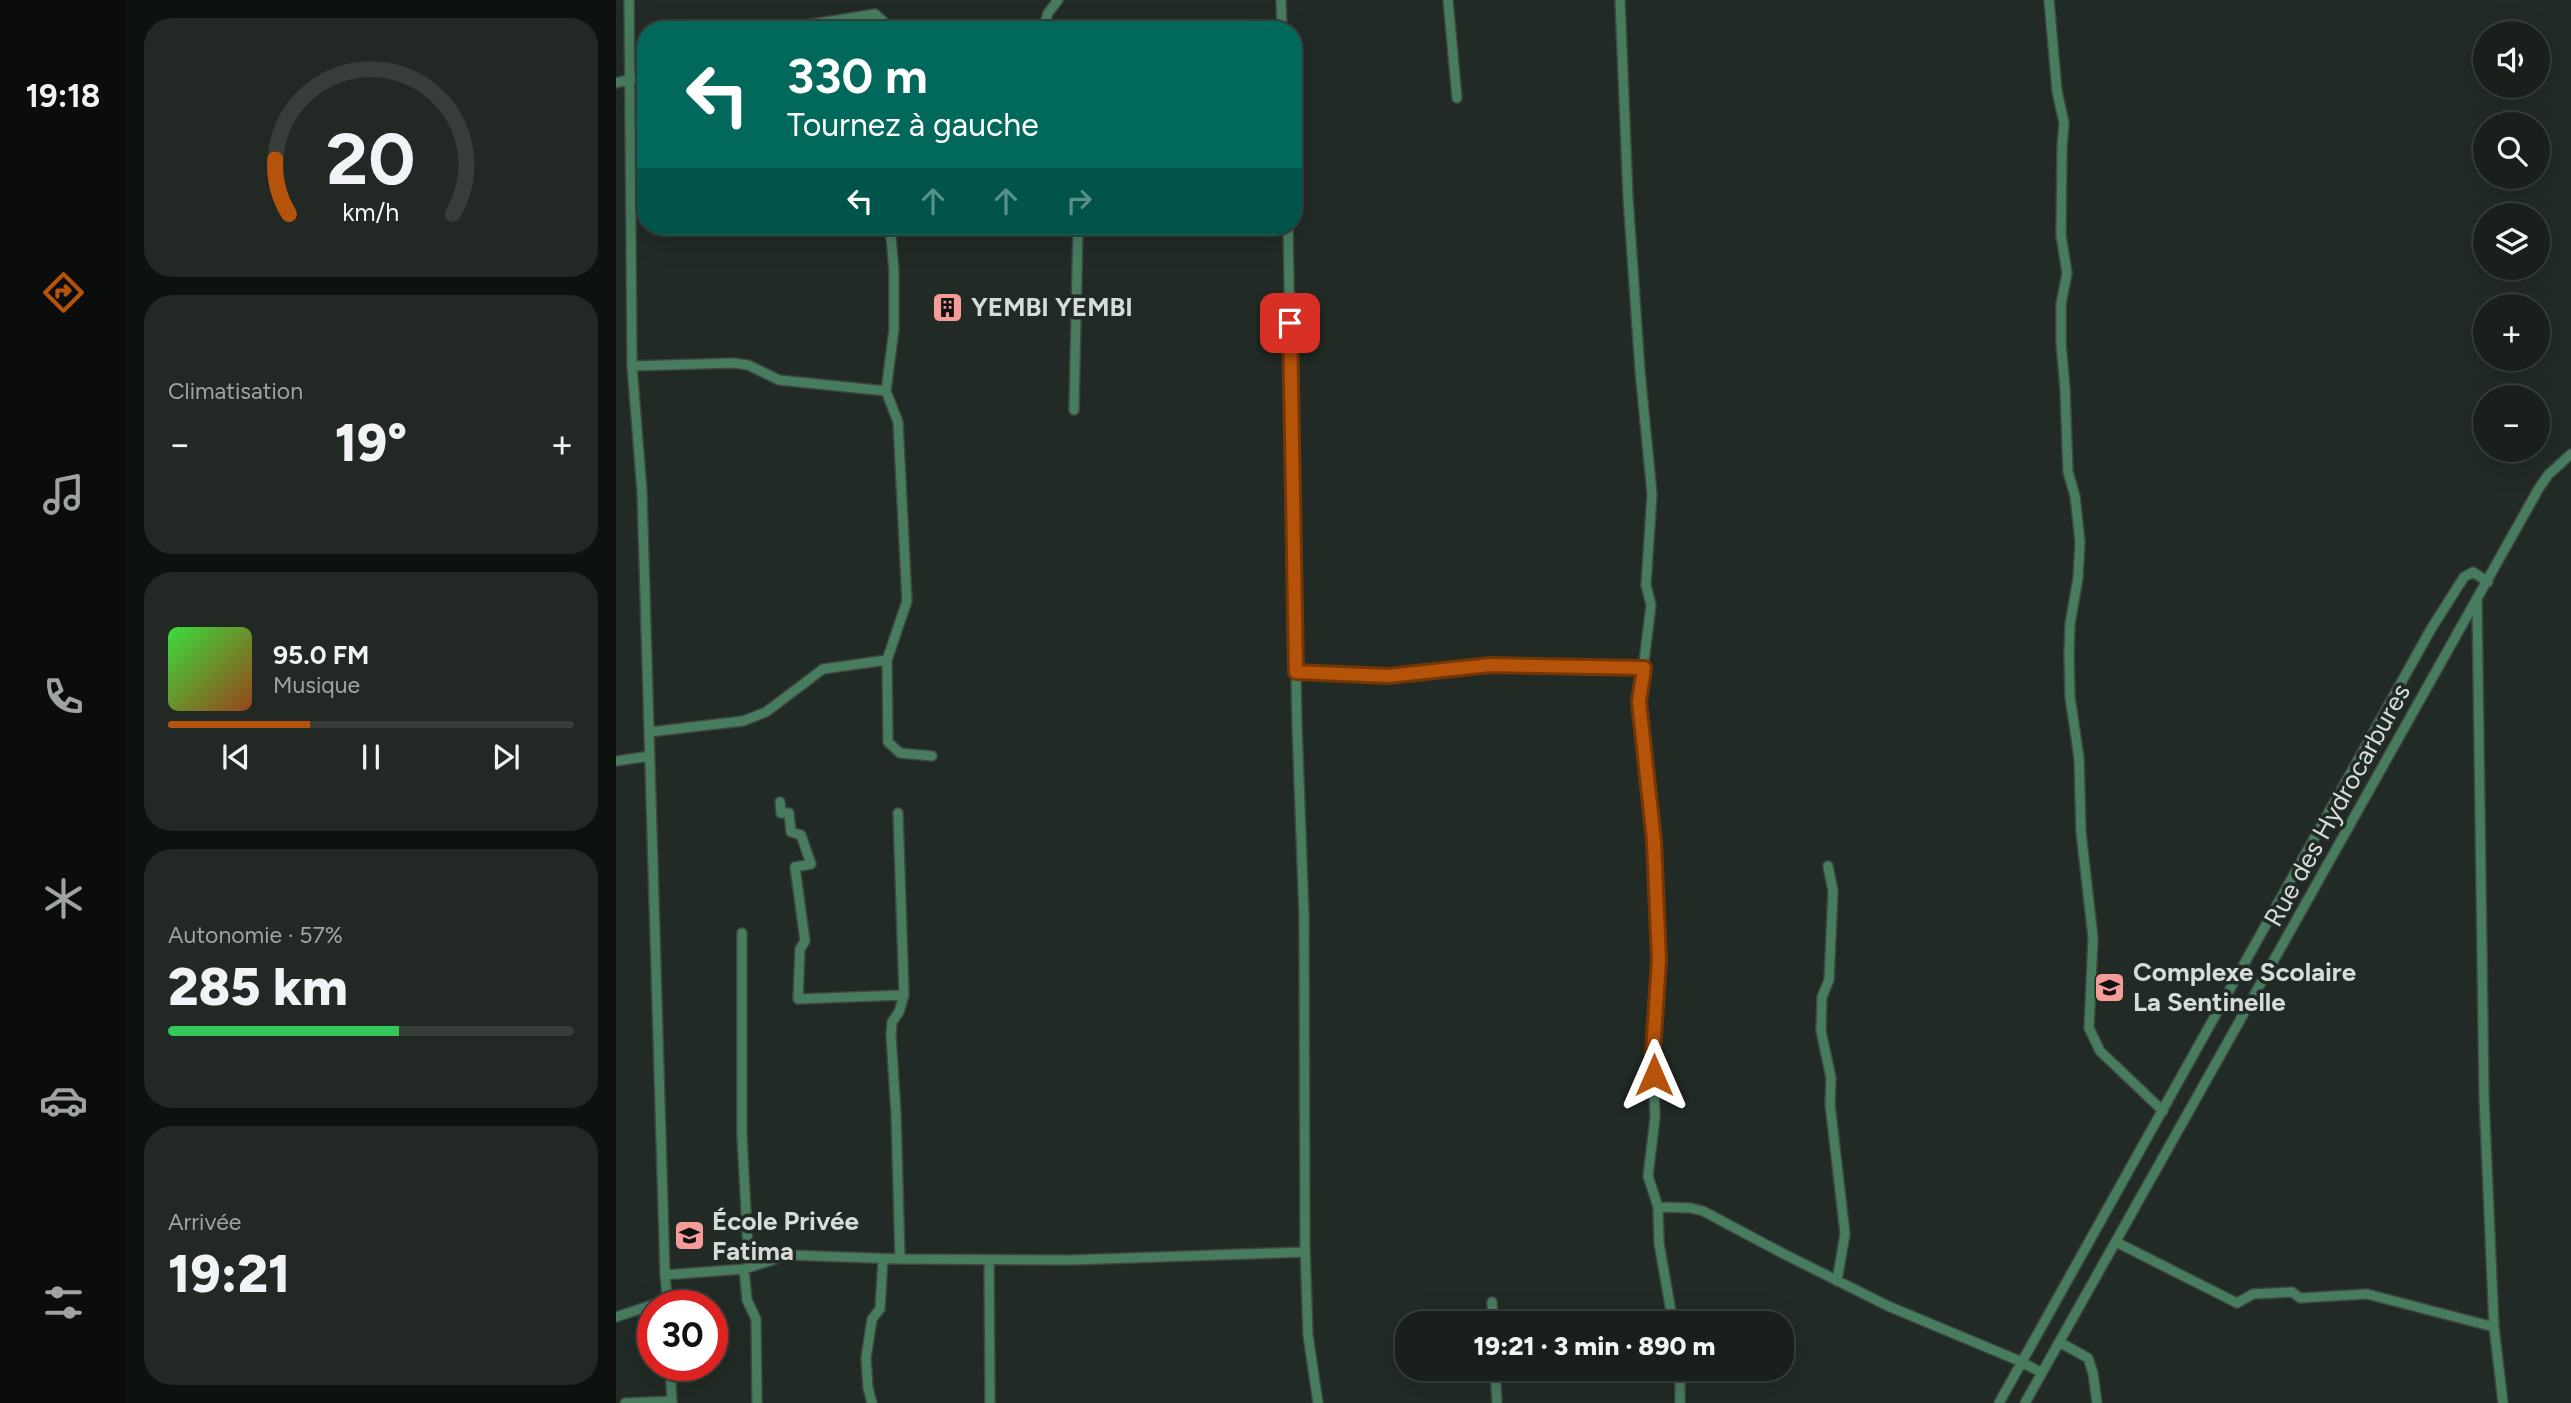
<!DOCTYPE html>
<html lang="fr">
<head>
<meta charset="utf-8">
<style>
	:root { --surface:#19201b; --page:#222824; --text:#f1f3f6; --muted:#9fa3a3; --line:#373e3a; --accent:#b45309 }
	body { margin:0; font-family:Figtree,sans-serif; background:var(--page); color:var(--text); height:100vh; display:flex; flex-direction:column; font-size:26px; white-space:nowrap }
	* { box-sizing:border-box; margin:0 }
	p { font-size:23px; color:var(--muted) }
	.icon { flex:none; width:38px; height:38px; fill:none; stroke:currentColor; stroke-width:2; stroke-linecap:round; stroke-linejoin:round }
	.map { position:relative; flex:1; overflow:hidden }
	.panel { display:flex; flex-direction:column; gap:18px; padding:18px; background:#0e120f; width:490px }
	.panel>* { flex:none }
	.hud { position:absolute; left:21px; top:21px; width:665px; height:214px; border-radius:28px; box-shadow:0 7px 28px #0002,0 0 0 2px var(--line); background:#00695c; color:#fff; overflow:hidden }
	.controls { position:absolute; left:1857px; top:21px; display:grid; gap:14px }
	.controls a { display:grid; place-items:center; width:77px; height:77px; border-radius:50%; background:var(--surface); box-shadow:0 7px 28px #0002,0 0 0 2px var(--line); font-size:35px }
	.speed { position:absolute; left:21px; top:1290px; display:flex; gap:14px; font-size:35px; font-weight:700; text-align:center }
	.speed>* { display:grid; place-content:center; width:91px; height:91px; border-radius:50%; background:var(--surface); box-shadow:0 7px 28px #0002,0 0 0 2px var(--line); line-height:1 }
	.speed .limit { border:10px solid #d22; background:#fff; color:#111 }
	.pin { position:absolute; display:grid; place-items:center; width:60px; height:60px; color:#fff; margin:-30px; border-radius:14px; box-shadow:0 4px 10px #0006 }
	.me { position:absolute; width:77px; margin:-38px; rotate:0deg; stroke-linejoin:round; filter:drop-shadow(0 0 5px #0008) }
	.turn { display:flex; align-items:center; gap:24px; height:147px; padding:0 35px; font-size:32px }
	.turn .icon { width:91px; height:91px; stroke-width:2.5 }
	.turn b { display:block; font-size:49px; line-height:60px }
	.lanes { display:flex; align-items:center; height:66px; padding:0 35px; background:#0003; justify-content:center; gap:35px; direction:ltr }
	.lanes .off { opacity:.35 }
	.big { font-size:52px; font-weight:800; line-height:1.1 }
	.panel .widget { flex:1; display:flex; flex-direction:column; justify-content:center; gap:10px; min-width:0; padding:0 24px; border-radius:28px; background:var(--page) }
	.panel .dial { align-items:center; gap:0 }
	.dial svg { height:182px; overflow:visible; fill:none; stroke:var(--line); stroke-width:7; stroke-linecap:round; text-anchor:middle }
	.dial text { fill:var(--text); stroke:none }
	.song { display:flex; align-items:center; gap:21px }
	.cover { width:84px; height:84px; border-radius:10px; background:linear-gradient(135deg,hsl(120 70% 55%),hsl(20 70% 35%)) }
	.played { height:7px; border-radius:4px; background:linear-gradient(90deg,var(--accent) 35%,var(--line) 35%) }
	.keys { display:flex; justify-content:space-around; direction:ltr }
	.heat { display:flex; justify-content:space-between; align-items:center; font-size:38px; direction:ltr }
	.charge { height:10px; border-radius:5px; background:linear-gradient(90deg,#34c759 57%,var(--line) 0) }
	.trip { position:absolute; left:779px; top:1311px; width:399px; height:70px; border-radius:28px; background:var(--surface); box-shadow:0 7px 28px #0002,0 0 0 2px var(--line); font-weight:800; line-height:70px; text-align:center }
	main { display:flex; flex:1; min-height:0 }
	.tab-bar { display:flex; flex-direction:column; width:126px; justify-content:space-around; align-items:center; background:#0a0d0b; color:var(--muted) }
	.tab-bar .icon { width:49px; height:49px }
	.tab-bar .selected { color:var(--accent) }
	.tab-bar b { font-size:32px; color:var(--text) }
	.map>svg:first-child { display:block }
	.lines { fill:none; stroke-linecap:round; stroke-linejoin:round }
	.minor-casing { stroke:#3e4641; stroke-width:12 }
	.minor { stroke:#477c5f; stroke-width:9 }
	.route-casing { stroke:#753606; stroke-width:18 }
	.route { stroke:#b45309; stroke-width:12 }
	.labels { text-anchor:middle; stroke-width:7; stroke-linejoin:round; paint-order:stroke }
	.poi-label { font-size:26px; font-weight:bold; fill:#d6dcd8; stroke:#212a24; text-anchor:start }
	.street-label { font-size:26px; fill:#d6dcd8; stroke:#212a24 }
</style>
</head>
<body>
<main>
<nav class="tab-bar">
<b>19:18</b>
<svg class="icon selected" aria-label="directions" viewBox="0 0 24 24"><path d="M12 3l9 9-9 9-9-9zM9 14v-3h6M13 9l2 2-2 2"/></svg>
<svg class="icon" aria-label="music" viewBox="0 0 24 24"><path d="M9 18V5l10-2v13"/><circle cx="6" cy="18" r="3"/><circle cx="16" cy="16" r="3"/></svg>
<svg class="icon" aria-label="phone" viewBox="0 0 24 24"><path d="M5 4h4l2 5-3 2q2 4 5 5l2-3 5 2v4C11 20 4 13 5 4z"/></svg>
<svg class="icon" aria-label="climate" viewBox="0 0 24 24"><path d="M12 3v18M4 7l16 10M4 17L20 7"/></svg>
<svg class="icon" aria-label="car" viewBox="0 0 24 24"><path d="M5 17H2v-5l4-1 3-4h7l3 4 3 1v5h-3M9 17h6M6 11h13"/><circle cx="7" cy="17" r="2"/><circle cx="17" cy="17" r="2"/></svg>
<svg class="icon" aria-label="filters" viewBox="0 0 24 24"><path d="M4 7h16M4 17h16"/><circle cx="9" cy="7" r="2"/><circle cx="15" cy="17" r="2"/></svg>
</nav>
<section class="panel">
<div class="widget dial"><svg viewBox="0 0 100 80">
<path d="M14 69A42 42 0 1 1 86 69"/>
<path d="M14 69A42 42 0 0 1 8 45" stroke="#b45309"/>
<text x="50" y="56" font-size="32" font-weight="700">20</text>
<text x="50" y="72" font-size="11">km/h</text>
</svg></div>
<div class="widget"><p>Climatisation</p>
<div class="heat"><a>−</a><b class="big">19°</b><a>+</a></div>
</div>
<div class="widget">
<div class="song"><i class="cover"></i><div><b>95.0 FM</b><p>Musique</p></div></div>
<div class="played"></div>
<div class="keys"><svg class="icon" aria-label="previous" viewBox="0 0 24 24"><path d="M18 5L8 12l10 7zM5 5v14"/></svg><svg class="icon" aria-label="pause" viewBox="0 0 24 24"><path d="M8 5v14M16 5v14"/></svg><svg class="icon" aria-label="next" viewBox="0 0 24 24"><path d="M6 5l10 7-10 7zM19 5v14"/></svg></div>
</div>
<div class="widget"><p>Autonomie · 57%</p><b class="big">285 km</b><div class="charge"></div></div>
<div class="widget"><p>Arrivée</p><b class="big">19:21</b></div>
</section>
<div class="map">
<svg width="1955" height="1403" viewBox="0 0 1955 1403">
	<rect width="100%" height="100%" fill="#212a24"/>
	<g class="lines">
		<defs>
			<path id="minor" d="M13,0L16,366L26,492L49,1275L52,1306
				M665,0L666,30
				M832,0L841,98
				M1004,0L1012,197L1024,371L1036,494L1030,585L1035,605L1023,702L1038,841L1043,960L1037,1052L1039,1118L1032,1176L1042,1207L1075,1208L1087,1211L1166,1253L1272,1306L1406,1362L1426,1373
				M1433,0L1441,91L1448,123L1446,148L1445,235L1451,273L1445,304V342L1449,389L1452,472L1459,496L1464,542L1462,578L1454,624L1453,655L1454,697L1463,758L1465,832L1477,938L1473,1028L1484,1051L1547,1111
				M159,30L259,14L267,21L268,30
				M427,30L432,13L442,0
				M0,83L30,75
				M274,226L278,272V329L270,391L282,422L291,601L271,660L272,742L284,753L316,756
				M672,226L681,726L688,916L689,1247L692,1335L702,1403
				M16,366L117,363L132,365L163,380L270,391
				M458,410L462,226
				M1861,601L1868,1097L1878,1327L1887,1403
				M680,672L772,676L874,665L1028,668
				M33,732L127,721L150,712L207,669L271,660
				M0,761L34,756
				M164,802L165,813H173L175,832L185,835L195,864L179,867L189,941L184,949L182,999L288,995
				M282,813L288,995L283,1012L276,1022L275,1035L280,1114L284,1259
				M1212,866L1217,891L1213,980L1206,997L1205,1031L1215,1078L1214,1104L1229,1234L1221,1281
				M126,933V1137L133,1267
				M1042,1207L1043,1243L1057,1323
				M1500,1242L1621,1303L1637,1294L1676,1292L1684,1298L1751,1294L1878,1327
				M373,1260L374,1403
				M128,1269L131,1300L140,1319L141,1403
				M49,1275L128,1269L172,1255L284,1259L454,1260L689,1252
				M876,1302L877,1323
				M0,1317L51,1300
				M1443,1342L1472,1358L1477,1373L1481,1403
				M54,1365L56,1403
				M879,1368L881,1403
				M1064,1368V1403
				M9,1403L56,1401
				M256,1403L252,1388L250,1358L256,1319L264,1309L267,1259
				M1383,1403L1815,629L1848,577L1857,572L1872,582
				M1409,1403L1923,488L1932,475L1955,454"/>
		</defs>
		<use href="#minor" class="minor-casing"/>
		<use href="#minor" class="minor"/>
	</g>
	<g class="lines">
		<defs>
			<path id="route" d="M674,323L680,672L772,676L874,665L1028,668L1023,702L1038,841L1043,960L1037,1052L1038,1075"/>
		</defs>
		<use href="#route" class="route-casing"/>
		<use href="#route" class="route"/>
	</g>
	<defs>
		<symbol id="building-square" viewBox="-11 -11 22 22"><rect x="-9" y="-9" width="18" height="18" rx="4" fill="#f59b98" stroke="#212a24"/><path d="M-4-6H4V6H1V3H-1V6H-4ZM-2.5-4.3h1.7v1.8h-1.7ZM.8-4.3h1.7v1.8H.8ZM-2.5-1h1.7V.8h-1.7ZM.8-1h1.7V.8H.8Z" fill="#111"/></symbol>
		<symbol id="school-square" viewBox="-11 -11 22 22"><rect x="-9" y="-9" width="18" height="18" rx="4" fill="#f59b98" stroke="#212a24"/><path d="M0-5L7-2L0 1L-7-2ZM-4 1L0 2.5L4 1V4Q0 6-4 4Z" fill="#111"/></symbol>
	</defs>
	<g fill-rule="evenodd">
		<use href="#building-square" x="314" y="290" width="35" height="35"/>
		<use href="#school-square" x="1476" y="970" width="35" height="35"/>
		<use href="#school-square" x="56" y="1218" width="35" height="35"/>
	</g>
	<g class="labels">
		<g class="poi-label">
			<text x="355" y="316">YEMBI YEMBI</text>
			<text x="1517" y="981">Complexe Scolaire<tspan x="1517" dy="30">La Sentinelle</tspan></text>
			<text x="96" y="1230">École Privée<tspan x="96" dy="30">Fatima</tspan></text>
		</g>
		<g class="street-label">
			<text transform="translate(1721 805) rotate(-61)" y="9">Rue des Hydrocarbures</text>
		</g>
	</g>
</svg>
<div class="controls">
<a><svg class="icon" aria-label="sound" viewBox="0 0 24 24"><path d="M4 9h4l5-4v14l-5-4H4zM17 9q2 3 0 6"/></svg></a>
<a><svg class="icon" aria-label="search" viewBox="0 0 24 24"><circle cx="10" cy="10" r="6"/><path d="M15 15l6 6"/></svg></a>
<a><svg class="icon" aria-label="layers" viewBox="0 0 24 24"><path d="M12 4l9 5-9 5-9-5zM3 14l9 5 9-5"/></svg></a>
<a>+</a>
<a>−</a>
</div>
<div class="speed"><div class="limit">30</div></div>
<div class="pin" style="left:674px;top:323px;background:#d93025"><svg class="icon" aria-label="arrive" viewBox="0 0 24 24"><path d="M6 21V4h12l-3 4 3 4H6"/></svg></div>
<svg class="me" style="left:1038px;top:1075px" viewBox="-20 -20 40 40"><path d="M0-17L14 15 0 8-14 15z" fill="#b45309" stroke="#fff" stroke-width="4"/></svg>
<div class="trip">19:21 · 3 min · 890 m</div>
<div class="hud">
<div class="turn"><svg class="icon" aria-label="left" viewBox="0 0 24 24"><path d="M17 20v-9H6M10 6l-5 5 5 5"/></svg><div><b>330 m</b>Tournez à gauche</div></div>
<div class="lanes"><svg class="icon" aria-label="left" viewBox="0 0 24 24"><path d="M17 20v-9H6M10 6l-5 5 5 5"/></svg><svg class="icon off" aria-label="ahead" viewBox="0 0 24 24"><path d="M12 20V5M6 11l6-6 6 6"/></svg><svg class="icon off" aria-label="ahead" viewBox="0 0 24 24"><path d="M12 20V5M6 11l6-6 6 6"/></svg><svg class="icon off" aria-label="right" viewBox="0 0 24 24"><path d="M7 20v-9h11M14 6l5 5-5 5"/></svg></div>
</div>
</div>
</main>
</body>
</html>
